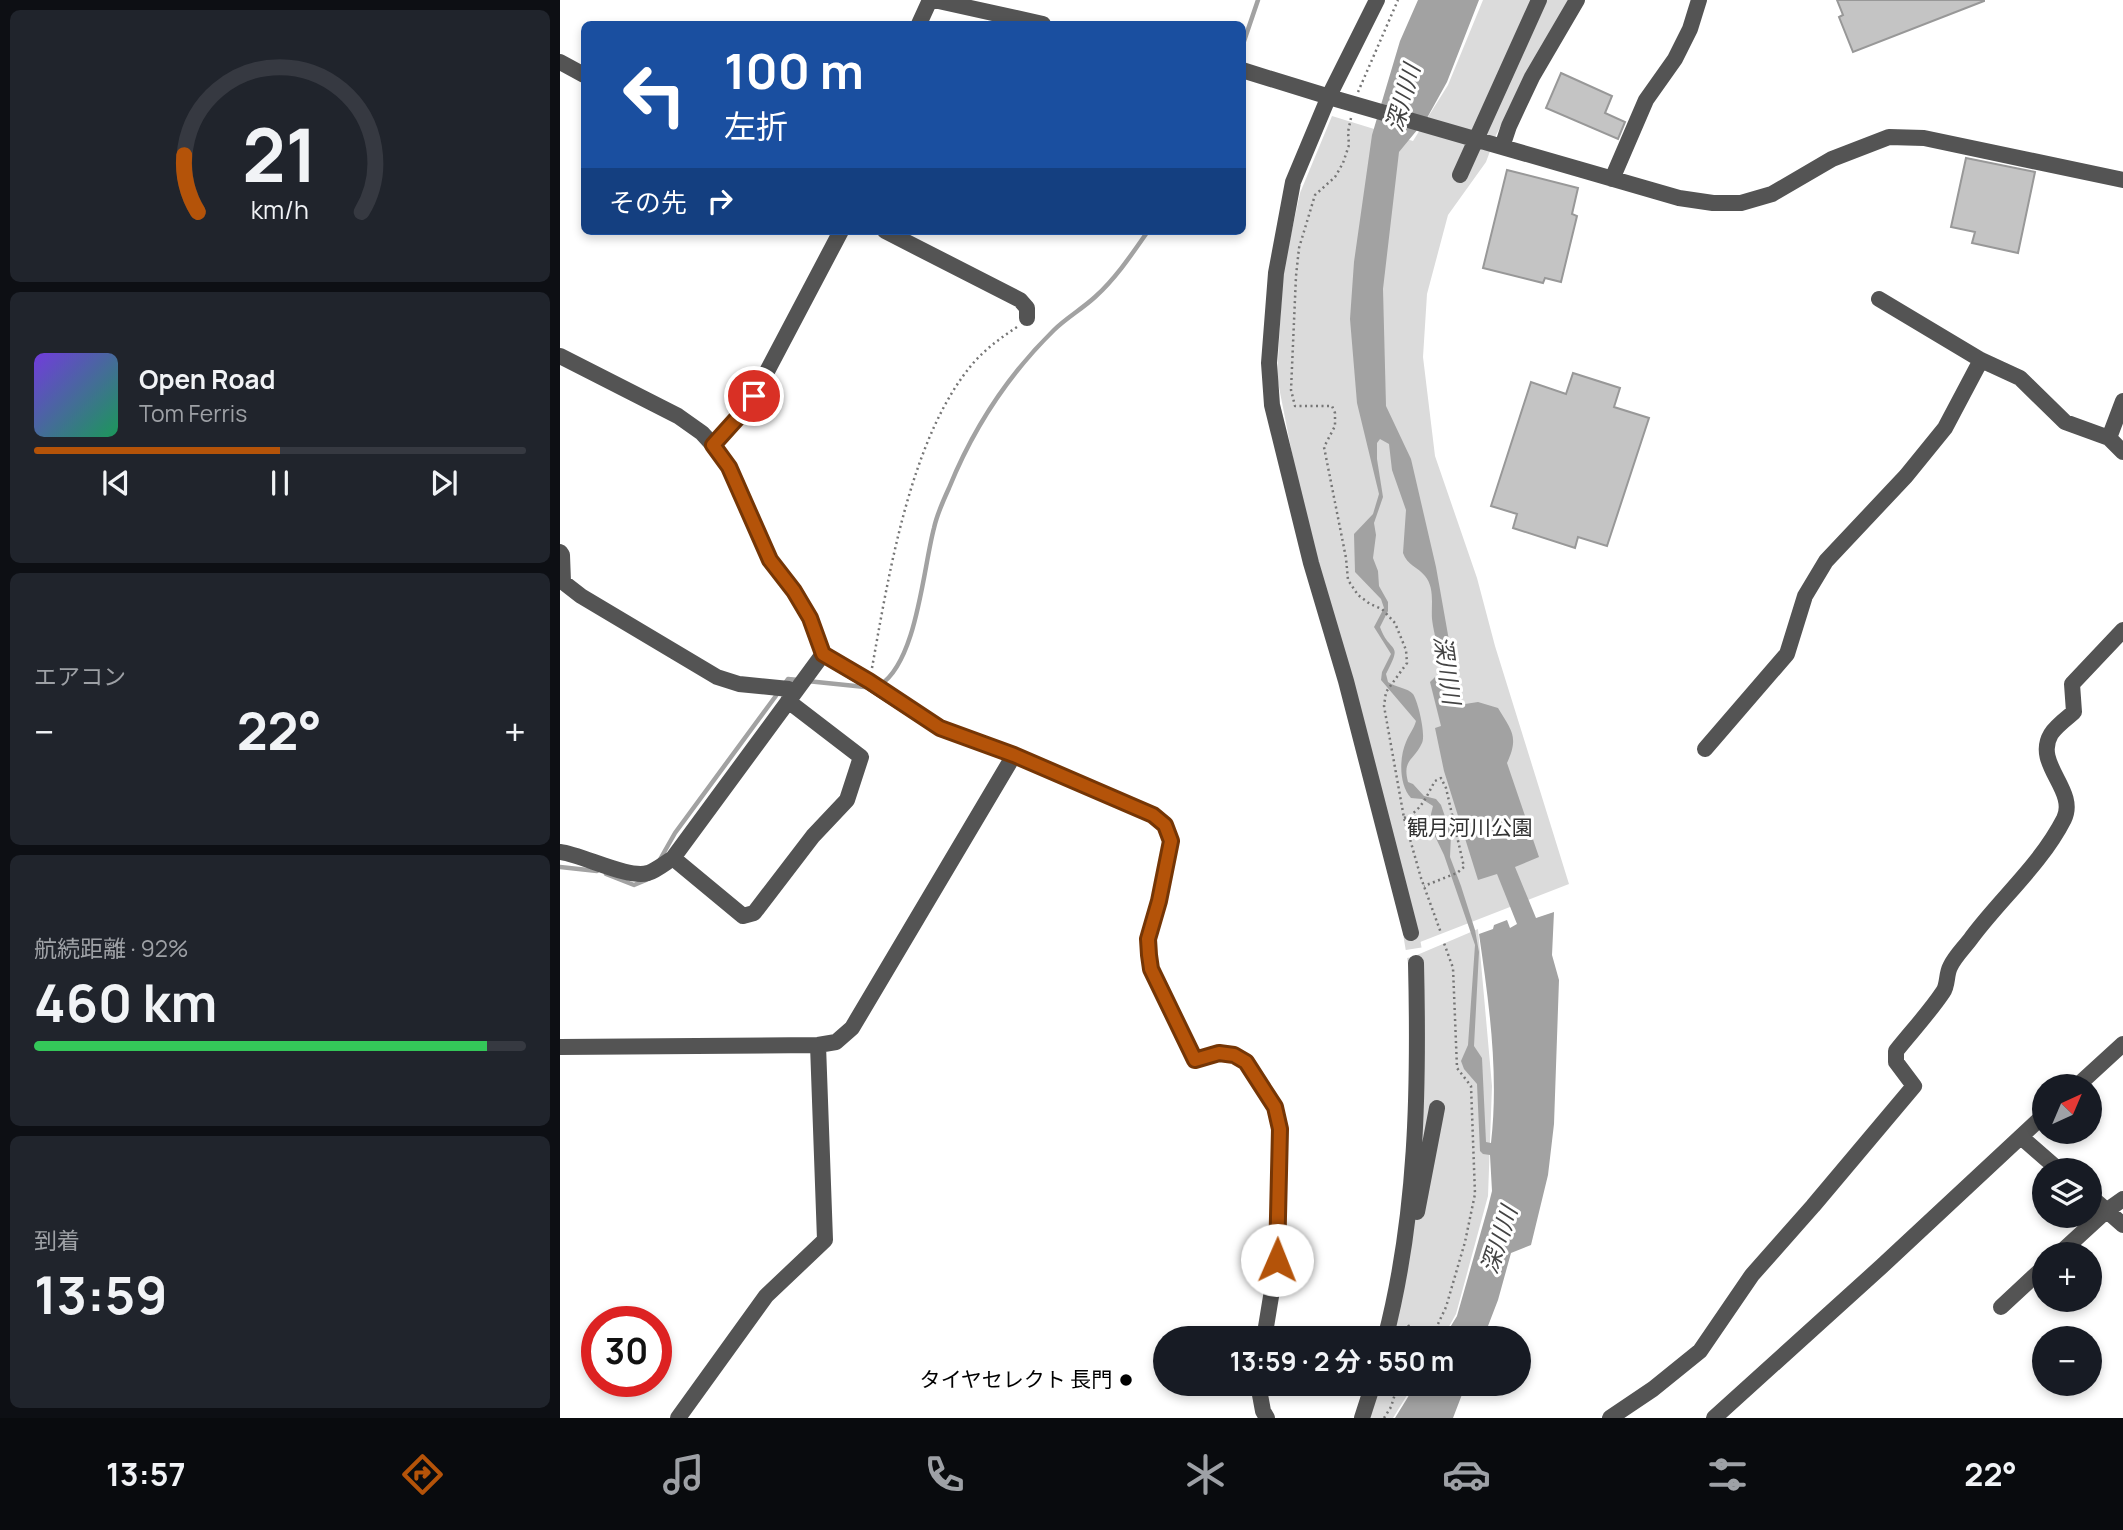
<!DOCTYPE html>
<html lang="ja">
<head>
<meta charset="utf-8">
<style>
	:root { --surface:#171b24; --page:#20242c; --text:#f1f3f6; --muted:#9ea1a6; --line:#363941; --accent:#b45309 }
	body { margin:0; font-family:Manrope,"Noto Sans JP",sans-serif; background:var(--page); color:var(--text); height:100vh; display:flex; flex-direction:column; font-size:26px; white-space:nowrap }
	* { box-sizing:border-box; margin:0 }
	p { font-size:23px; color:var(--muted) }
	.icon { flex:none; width:38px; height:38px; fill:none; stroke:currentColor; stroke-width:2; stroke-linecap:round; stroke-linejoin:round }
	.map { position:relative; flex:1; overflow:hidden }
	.panel { display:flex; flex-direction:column; gap:10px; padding:10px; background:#0d0f14; width:560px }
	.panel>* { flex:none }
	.banner { position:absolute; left:21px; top:21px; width:665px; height:214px; border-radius:10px; box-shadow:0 4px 10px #0003; background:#1a4fa0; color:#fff; overflow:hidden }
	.needle { width:46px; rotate:44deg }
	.buttons { position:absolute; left:1472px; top:1074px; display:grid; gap:14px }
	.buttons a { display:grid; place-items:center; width:70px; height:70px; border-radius:50%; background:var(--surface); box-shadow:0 4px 10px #0003; font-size:35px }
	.speed { position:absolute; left:21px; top:1306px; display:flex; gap:14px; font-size:35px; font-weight:700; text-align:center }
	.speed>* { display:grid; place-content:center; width:91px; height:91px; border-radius:50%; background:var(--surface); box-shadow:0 4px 10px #0003; line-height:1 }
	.speed .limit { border:10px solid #d22; background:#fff; color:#111 }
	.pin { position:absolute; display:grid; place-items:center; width:60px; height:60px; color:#fff; margin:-30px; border:4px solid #fff; border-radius:50%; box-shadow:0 2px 7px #0007 }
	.me { position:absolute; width:77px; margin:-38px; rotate:1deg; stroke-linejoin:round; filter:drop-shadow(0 0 5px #0008) }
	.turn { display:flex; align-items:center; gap:24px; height:147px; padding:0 28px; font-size:32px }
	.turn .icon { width:91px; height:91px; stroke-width:2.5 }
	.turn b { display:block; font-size:49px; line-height:60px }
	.then { display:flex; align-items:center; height:66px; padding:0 28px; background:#0003; gap:14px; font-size:26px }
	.big { font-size:52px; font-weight:700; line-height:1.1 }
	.panel .card { flex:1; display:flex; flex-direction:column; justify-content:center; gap:10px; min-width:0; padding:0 24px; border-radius:10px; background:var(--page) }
	.panel .dial { align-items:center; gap:0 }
	.dial svg { height:182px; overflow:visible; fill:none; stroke:var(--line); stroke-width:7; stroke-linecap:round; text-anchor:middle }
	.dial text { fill:var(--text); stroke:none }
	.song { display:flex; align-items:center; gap:21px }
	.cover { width:84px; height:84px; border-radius:10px; background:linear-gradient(135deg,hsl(260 70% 55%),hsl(150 70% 35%)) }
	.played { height:7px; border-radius:4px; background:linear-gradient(90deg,var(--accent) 50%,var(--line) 50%) }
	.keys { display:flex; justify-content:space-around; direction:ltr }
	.heat { display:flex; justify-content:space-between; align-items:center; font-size:38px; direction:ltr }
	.charge { height:10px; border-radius:5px; background:linear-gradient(90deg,#34c759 92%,var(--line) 0) }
	.trip { position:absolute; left:593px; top:1326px; width:378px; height:70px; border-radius:35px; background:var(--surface); box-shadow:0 4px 10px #0003; font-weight:700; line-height:70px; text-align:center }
	.menu { display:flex; height:112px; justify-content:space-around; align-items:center; background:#090b0e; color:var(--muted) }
	.menu .icon { width:49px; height:49px }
	.menu .selected { color:var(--accent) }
	.menu b { font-size:32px; color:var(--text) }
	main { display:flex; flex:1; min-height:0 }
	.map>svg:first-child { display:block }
	.green { fill:#dbdbdb }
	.water { fill:#a2a2a2; fill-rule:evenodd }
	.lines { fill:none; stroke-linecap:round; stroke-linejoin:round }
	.stream { stroke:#a2a2a2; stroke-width:4.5 }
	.building { fill:#c4c4c4; stroke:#989898; stroke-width:2 }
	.minor-tunnel { stroke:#d9d9d9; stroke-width:16; stroke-dasharray:16 8; stroke-linecap:butt }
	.path { stroke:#767676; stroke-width:2.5; stroke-dasharray:2 3.5; stroke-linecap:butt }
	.minor { stroke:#545454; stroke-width:16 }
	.route-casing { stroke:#753606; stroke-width:18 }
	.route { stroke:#b45309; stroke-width:12 }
	.poi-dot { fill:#000; stroke:#fff; stroke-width:2.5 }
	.labels { text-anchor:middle; stroke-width:6; stroke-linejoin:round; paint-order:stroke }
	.park-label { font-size:21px; fill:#323232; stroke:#fff }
	.poi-label { font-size:21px; fill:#000; stroke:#fff; text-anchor:end }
	.water-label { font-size:23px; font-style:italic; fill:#434343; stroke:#fff }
</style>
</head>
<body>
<main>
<section class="panel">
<div class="card dial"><svg viewBox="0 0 100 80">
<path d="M14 69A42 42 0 1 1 86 69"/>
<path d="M14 69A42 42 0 0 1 8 44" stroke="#b45309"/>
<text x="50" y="56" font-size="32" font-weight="700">21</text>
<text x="50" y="72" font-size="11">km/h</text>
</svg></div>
<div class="card">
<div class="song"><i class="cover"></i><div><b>Open Road</b><p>Tom Ferris</p></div></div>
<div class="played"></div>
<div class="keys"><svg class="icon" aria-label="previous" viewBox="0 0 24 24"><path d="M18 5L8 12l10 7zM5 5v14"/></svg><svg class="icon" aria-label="pause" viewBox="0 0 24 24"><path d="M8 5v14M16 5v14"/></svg><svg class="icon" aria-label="next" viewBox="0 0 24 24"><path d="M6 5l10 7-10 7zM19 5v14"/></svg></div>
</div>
<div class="card"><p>エアコン</p>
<div class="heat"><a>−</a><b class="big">22°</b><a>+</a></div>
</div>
<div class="card"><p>航続距離 · 92%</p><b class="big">460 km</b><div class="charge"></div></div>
<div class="card"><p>到着</p><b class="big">13:59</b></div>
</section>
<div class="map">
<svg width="1563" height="1418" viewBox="0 0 1563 1418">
	<rect width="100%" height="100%" fill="#fff"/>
	<path class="green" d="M923,0H1017L987,39L936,135L926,162L888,215L867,294L863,357L875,456L917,578L935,646L1009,884L855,944L829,830L747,530L717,377L723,272L740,193L772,116L853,141L888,85Z
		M918,929L932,1086L928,1196L896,1314L882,1339H830L835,1321L858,966L857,955Z
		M819,1384H854L833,1418H808Z"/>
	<path class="water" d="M858,0H919L887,82L867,118L839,152L823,289L826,406L851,459L876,567L899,697L905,704L918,702L938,708C952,731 959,737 947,763L979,857L955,867L976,918L994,912L992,955L999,980L994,1124L988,1175L971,1245L951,1253L938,1300L923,1339H883L897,1316L928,1207L932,1191L930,1155L923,1154L920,1151L917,1084L904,1069L901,1061L908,1045L915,945L884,855L871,828V814L873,806L862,799L851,798C839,785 839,758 846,742C849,734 854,729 856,721L821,680L822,672L831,654L814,627L824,608L821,599L795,572L794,534L813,514L819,494L797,403L790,319L794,262L812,135L840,41ZM820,439L829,444L832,470L846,510L843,553C847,565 858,567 865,576C875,588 871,605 872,619C874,637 881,653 880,672L870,682L881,726L875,728L884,771L918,880L937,874L957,924L950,928L947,920L934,925L933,929L919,934C929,1003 939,1073 931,1143L926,1142L922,1058L914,1046L919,952L915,930L901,886L890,857L891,834L881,805L876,799L864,796L853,784L848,782C842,759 854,761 862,743C866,735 858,701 853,694C848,688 835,687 828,682L826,674C844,640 830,655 820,627L828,611V602L819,586L818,571L813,558L816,535L814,523L823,497L817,459V443Z
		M856,1384H906L893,1418H835Z"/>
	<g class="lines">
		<path class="stream" d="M682,47L698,0
			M247,681L305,687
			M320,685C357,661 363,569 374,528C377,514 383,501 389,488C413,429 448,375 494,330C506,318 522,309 535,297C556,278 572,254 588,231
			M223,686L228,679L239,680
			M98,863L115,833L218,693
			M0,867L37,871
			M46,874L74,885L86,880"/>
	</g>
	<path class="building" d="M1277,0H1424V1L1293,52L1279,17L1283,15Z
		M1001,73L1052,96L1045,113L1065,122L1058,139L986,108Z
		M1406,158L1475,172L1458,253L1412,243L1415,232L1391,227Z
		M947,170L1018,188L1012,214L1017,216L1001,282L985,278L983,283L923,268Z
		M1013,373L1060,388L1054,407L1089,418L1047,546L1018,537L1015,548L953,528L957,514L931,506L971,382L1006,394Z"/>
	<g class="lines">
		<path class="minor-tunnel" d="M851,933L856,963"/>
		<path class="path" d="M798,92L838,0
			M791,118L788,132L789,145L783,163L775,177L755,195L739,248L736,276L731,390L735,406H772L775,413V426L764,447L786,558L788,580L798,595L810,604L822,609L835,623L846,650L847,663L826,692L824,706L844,818L861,878L881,933
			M312,668C329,573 351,434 415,361C428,347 442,337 457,327
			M844,818C861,812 867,795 875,781L881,778L886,788L904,867L897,873L864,886
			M848,1325L853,1332L852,1339
			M871,1339L886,1307L905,1242L915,1194L911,1086L897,1068L893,968L884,943
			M824,1418L831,1407L838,1384"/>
		<path class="minor" d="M374,0L483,24
			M817,0L769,96L733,182L716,273L709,363L712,405L751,563L786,681L851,933
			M359,24L370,0
			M0,62L24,75
			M682,70L776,99L1119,198L1153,203H1181L1212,194L1272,159L1329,137L1364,138L1563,180
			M942,147L949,126L972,77L1017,0
			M900,175L979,0
			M1052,179L1086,100L1115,59L1130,29L1139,0
			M325,231L460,300L467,308V318
			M1319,299L1421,360L1460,378L1505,422L1549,438L1563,452
			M0,356L118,416L142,433L153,445L169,467L210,560L234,591L250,618L263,654L309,682L380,728L454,755L593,815L605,825L611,841L599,901L588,939L589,955L591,969L635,1060L659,1053L674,1055L686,1062L715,1107L720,1129L717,1260L704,1339
			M1549,438L1563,401
			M153,445L180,415L194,396L281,231
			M0,552L2,555L3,582L21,596L157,677L179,684L229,689L232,695
			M1145,749L1227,654L1245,596L1266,561L1346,476L1385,428L1421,360
			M0,852C23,855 68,879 88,873C97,870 105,863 113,858L263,654
			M113,858L183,916L194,913L253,836L287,800L301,757L228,701
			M0,1047L258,1045L276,1042L292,1028L454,755
			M1516,1087L1563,1044
			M1461,1137L1500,1171
			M1530,1196L1563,1225
			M857,1212L877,1108
			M1498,1255L1546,1211L1563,1199
			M1441,1307L1484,1267
			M825,1339C857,1216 859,1089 856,963
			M698,1384L703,1411L707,1418
			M118,1418L206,1296L265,1240L258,1045
			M802,1418L813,1384
			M1050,1418L1093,1389L1140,1351L1192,1275L1253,1206L1354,1086L1336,1062V1051C1351,1032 1369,1013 1383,992C1388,985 1386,975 1390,967C1395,956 1405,947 1412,937C1442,897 1481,864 1504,819C1518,790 1473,764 1491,734C1496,726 1507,718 1514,712L1512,684L1563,630
			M1154,1418L1322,1266L1484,1115"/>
	</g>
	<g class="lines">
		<defs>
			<path id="route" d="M194,396L180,415L153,445L169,467L210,560L234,591L250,618L263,654L309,681L380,728L454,755L593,815L605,825L611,841L599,901L588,939L589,955L591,969L635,1060L659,1053L674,1055L686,1062L715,1107L720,1129L717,1260"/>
		</defs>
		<use href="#route" class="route-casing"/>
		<use href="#route" class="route"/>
	</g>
	<circle class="poi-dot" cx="566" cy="1380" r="7"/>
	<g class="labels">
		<g class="park-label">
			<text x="910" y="835">観月河川公園</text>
		</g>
		<g class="poi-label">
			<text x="552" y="1387">タイヤセレクト 長門</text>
		</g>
		<g class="water-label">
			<text transform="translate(843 98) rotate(-74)" y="8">深川川</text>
			<text transform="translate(887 670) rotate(82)" y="8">深川川</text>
			<text transform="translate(939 1240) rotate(-72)" y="8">深川川</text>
		</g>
	</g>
</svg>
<div class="buttons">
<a><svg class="needle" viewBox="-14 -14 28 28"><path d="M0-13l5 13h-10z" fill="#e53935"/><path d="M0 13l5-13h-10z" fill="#9ea1a6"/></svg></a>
<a><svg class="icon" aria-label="layers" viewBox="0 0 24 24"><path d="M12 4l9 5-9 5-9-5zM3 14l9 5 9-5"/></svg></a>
<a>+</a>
<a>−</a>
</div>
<div class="speed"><div class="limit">30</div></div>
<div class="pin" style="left:194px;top:396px;background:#d93025"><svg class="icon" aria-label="arrive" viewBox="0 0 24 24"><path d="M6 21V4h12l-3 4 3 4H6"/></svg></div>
<svg class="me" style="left:717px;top:1260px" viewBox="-20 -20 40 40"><circle r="19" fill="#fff"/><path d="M0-13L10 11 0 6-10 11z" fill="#b45309"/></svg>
<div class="trip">13:59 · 2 分 · 550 m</div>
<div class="banner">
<div class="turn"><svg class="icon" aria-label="left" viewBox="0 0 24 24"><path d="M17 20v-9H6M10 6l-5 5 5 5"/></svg><div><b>100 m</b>左折</div></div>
<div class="then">その先<svg class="icon" aria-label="right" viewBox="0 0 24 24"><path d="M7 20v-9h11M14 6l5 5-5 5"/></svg></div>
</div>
</div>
</main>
<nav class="menu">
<b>13:57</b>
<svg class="icon selected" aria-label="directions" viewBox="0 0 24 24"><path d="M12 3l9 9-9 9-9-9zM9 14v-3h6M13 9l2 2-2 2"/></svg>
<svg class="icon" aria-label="music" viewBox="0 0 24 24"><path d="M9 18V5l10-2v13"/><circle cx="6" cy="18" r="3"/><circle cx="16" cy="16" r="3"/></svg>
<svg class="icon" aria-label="phone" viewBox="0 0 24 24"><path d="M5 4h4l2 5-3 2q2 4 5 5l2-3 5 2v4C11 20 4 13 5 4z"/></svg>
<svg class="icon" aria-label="climate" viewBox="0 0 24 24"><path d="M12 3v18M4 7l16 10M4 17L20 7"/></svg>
<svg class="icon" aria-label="car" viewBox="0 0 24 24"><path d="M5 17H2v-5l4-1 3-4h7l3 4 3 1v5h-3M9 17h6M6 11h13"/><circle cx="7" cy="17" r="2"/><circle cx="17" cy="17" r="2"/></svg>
<svg class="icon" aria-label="filters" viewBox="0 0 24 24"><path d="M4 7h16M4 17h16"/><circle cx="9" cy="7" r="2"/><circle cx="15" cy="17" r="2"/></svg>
<b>22°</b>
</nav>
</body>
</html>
